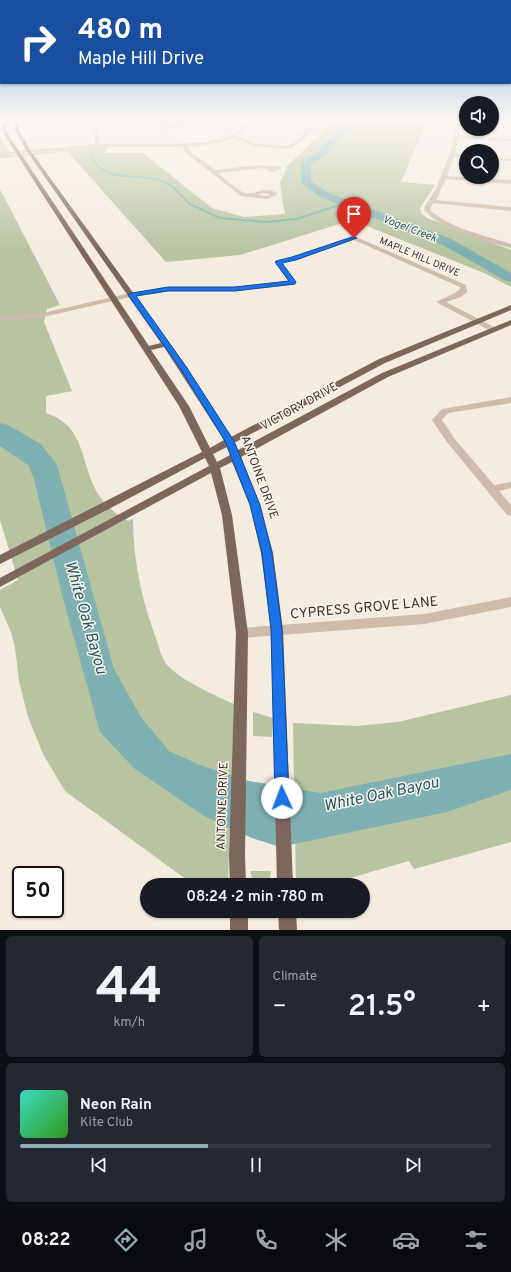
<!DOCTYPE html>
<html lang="en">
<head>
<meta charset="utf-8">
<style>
	:root { --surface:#171b24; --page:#242831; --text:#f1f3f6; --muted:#9ea1a6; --line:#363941; --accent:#92aeb2 }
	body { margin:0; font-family:Overpass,sans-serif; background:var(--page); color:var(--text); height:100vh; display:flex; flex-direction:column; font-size:15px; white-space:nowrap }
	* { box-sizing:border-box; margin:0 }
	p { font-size:13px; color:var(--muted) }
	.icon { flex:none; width:22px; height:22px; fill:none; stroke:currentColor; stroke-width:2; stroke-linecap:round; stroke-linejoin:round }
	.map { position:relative; height:930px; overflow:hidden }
	.sheet { display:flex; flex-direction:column; gap:6px; padding:6px; background:#0d0f14; flex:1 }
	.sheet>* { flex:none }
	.hud { position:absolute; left:0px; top:0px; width:511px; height:84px; box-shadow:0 1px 3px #0004; background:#1a4fa0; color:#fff; overflow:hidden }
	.buttons { position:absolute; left:459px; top:96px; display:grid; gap:8px }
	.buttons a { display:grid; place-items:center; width:40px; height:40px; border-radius:50%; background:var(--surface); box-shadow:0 1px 3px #0004; font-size:20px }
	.speed { position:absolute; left:12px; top:866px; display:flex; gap:8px; font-size:20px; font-weight:700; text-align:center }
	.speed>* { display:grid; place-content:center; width:52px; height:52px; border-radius:50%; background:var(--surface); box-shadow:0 1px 3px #0004; line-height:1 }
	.speed .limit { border:2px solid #111; border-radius:6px; background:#fff; color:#111 }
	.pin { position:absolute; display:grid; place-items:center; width:34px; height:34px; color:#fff; margin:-41px -17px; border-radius:50% 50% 50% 0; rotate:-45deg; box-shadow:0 0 4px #0007 }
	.pin .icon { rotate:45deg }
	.me { position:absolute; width:44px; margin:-22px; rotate:358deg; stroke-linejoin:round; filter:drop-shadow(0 0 3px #0008) }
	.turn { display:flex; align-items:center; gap:14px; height:84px; padding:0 12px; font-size:18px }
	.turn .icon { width:52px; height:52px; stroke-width:2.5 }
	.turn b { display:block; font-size:28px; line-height:34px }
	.big { font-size:30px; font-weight:600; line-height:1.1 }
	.sheet .tile { flex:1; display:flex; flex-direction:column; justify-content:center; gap:6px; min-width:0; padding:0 14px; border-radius:6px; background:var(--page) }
	.sheet .dial { align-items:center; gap:0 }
	.dial b { font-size:52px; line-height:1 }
	.song { display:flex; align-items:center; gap:12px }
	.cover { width:48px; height:48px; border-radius:6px; background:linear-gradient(135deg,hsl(170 70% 55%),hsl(110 70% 35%)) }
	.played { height:4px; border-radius:2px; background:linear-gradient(90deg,var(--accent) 40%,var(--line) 40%) }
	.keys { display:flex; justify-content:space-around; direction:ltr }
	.heat { display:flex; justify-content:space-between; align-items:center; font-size:22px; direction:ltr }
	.sheet .tiles { flex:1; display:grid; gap:6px; grid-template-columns:1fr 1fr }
	.tile:last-child { grid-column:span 2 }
	.trip { position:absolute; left:140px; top:878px; width:230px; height:40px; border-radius:20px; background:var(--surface); box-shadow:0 1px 3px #0004; font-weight:600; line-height:40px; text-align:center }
	.menu { display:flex; height:64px; justify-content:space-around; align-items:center; background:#090b0e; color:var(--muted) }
	.menu .icon { width:28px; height:28px }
	.menu .current { color:var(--accent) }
	.menu b { font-size:18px; color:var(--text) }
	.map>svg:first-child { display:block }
	.green { fill:#b8c4a0 }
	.water { fill:#7fb0b2 }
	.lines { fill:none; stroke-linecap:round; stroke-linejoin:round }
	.stream-far1 { stroke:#7fb0b2; stroke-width:1.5 }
	.stream { stroke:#7fb0b2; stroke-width:2 }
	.river { fill:#7fb0b2; fill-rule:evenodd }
	.minor { fill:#cdbbac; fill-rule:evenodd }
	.major { fill:#7d675c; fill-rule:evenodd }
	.route { fill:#1a73e8; stroke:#114b97 }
	.labels { text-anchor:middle; stroke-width:3; stroke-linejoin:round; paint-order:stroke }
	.far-street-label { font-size:10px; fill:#3b302b; stroke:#fbf5ee }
	.far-water-label { font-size:11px; font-style:italic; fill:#1f5a5e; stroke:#fbf5ee }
	.street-label { font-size:12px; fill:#3b302b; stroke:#fbf5ee }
	.near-street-label { font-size:14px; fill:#3b302b; stroke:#fbf5ee }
	.near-water-label { font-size:16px; font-style:italic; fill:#1f5a5e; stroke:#fbf5ee }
</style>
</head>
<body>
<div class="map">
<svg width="511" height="930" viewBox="0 0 511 930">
	<rect width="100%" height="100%" fill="#f4ebe1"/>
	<path class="green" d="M418,120L424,127L401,182L435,185L420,208L421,213L427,218L511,250V287L484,273L352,220L240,255L166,262L67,151L0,159V131L1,138L12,156L75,147L107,146L105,153H143L212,208L244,217L285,214L280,184L287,166L334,121Z
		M0,189L60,305L47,309L44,322L72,391L46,396V413C86,426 80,462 97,492C104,505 116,514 128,521L133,519C133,561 142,601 157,641C159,649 163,661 168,666C181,680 216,696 234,704L228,885H194L65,791L43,754L28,717L19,681L15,648L11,632L0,607V590L18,580L0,520Z
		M511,695V842L414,869L409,861L326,885H296L293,723L357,726L398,722Z
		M253,712L273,718L272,737L253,736Z
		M250,871H271L269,885H255Z"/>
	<path class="water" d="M0,423L8,425L41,444L57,465L114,669L141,717L169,751L200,765L249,781L320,793L511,754V790L447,812L280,847L252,838L204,816L135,769L100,732L62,595L34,479L28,465L0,446Z"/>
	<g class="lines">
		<path class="stream-far1" d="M91,158C95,162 99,169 104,171C126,182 157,171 175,189"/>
		<path class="stream" d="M174,188L190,204L220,218L266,222L296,219L346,203"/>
		<path class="river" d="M358,120H370L369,122L346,129L339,141L330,147L326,155L311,165V181L329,193L451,239L511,273V282L506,281L443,245L321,197L302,184L301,182V164L303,162L319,151L323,144L333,137L340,125Z"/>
		<path class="minor" d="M161,120H165V123L181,122L188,126L164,129L161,127ZM180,124L181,125L165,127V125Z
			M251,120H255L237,136L256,144L289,146L301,136L313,120H317L305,138L290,149L255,146L233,138L222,142L188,147L190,151L215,170L258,165L281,167V169L272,172L263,168L218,173C224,178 240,193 246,193C259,195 263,185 277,193V195L267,199L241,196L186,153L183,147H86L0,155V153L95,144V137L90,125L92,124C97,128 99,137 99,144H168L206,142L220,139L233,135ZM262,193L271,194L267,196L258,195Z
			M449,120H454L459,124V136L511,139V141L458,139L455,154L466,155V157H454L447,176L511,180V184L446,179L436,200L511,207V211L433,203L430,210C451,229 484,235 511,244V248C486,241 441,230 424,210L425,206L436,189L447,161L454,141L455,126Z
			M492,158L511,159V161L492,160Z
			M354,236L466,285L467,292L461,297L446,302L498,329L494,331H491L436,302L455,293L460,289V287L354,240L296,260L282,263L296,283L293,285L235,291H168L126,298L43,317L0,321V317L43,313L126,294L168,287H235L288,281L275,262L276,261L293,257Z
			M511,397V403L448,413L442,420L454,438L494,485L511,482V488L499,491L511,505V516L507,515L447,442L432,420L442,409Z
			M511,597V607L424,624L242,638L237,637L236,633L237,629L242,628L424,614Z"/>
		<path class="major" d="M4,120H8L6,130L11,139L149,346L161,343L26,150L15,130V120H19V130L30,150L186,366L231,437L379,359L511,305V310L385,363L234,443L238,450L382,373L511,320V325L388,377L241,457L260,505L273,553L283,630L293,885H277L271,630L261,553L250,505L232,462L220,468L232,515L248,633L245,856L246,885H230L229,856L236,633L222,515L211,473L0,587V578L209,466L205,458L107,510L0,564V555L202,452L179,406L7,139L2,130ZM164,347L224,440L210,448L189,406L151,350ZM227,447L230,455L217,462L213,454Z
			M230,911H248V930H230Z
			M278,911H296L297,930H279Z"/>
	</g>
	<linearGradient id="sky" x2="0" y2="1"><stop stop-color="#7eb2d2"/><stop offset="0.48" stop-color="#faf6f2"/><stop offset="1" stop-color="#faf6f2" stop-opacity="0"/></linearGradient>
	<rect width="511" height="250" fill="url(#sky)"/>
	<path class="route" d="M352,237L357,238L296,260L282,263L296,282L295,284L235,291H168L136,296L187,368L234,441L260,505L272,553L282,630L289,798L287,803L282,805L277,803L275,798L271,630L262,553L250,505L225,441L180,368L128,295L132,293L168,287H235L289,281L275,262L276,261L292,257Z"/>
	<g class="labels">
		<g class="far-street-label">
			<text transform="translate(420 256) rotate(23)" y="4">MAPLE HILL DRIVE</text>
		</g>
		<g class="far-water-label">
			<text transform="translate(410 228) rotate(21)" y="4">Vogel Creek</text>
		</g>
		<g class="street-label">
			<text transform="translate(299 406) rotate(-29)" y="4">VICTORY DRIVE</text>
			<text transform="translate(260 477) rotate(70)" y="4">ANTOINE DRIVE</text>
			<text transform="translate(222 806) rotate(-88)" y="4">ANTOINE DRIVE</text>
		</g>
		<g class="near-street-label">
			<text transform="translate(364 607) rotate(-5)" y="5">CYPRESS GROVE LANE</text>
		</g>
		<g class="near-water-label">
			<text transform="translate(87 617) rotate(74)" y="6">White Oak Bayou</text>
			<text transform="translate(381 793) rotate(-12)" y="6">White Oak Bayou</text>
		</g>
	</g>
</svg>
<div class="buttons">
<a><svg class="icon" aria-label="sound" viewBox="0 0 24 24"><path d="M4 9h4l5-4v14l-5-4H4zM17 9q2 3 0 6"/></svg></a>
<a><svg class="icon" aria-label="search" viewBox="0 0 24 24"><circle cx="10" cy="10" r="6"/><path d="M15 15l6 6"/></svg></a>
</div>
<div class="speed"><div class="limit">50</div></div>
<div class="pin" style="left:354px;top:238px;background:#d93025"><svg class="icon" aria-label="arrive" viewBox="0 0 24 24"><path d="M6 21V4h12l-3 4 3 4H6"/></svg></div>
<svg class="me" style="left:282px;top:798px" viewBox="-20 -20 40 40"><circle r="19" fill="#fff"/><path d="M0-13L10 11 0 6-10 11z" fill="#1a73e8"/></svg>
<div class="trip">08:24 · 2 min · 780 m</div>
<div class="hud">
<div class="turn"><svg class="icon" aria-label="right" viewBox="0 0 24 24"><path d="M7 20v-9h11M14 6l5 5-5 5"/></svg><div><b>480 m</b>Maple Hill Drive</div></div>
</div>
</div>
<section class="sheet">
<div class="tiles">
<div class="tile dial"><b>44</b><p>km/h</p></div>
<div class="tile"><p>Climate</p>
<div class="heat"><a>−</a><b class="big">21.5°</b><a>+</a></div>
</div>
<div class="tile">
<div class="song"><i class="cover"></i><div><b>Neon Rain</b><p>Kite Club</p></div></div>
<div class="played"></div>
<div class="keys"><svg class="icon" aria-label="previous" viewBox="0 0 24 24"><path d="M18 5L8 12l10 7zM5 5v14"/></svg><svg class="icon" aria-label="pause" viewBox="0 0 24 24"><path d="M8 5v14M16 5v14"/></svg><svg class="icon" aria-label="next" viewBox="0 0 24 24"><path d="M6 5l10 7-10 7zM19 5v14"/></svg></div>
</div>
</div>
</section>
<nav class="menu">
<b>08:22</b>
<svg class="icon current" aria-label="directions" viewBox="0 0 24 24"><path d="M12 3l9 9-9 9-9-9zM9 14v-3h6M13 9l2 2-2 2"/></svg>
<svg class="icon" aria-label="music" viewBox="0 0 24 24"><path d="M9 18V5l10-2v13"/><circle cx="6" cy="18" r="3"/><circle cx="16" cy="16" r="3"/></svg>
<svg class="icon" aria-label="phone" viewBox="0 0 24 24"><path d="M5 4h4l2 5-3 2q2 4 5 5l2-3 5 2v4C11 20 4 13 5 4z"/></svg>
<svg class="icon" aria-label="climate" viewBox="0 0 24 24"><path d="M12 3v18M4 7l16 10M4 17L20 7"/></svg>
<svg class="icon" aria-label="car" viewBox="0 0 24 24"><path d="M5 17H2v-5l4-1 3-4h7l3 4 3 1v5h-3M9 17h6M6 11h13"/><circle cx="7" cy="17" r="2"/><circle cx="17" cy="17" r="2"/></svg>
<svg class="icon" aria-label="filters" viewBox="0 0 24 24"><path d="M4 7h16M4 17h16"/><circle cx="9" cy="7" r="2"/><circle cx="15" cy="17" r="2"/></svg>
</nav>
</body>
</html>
